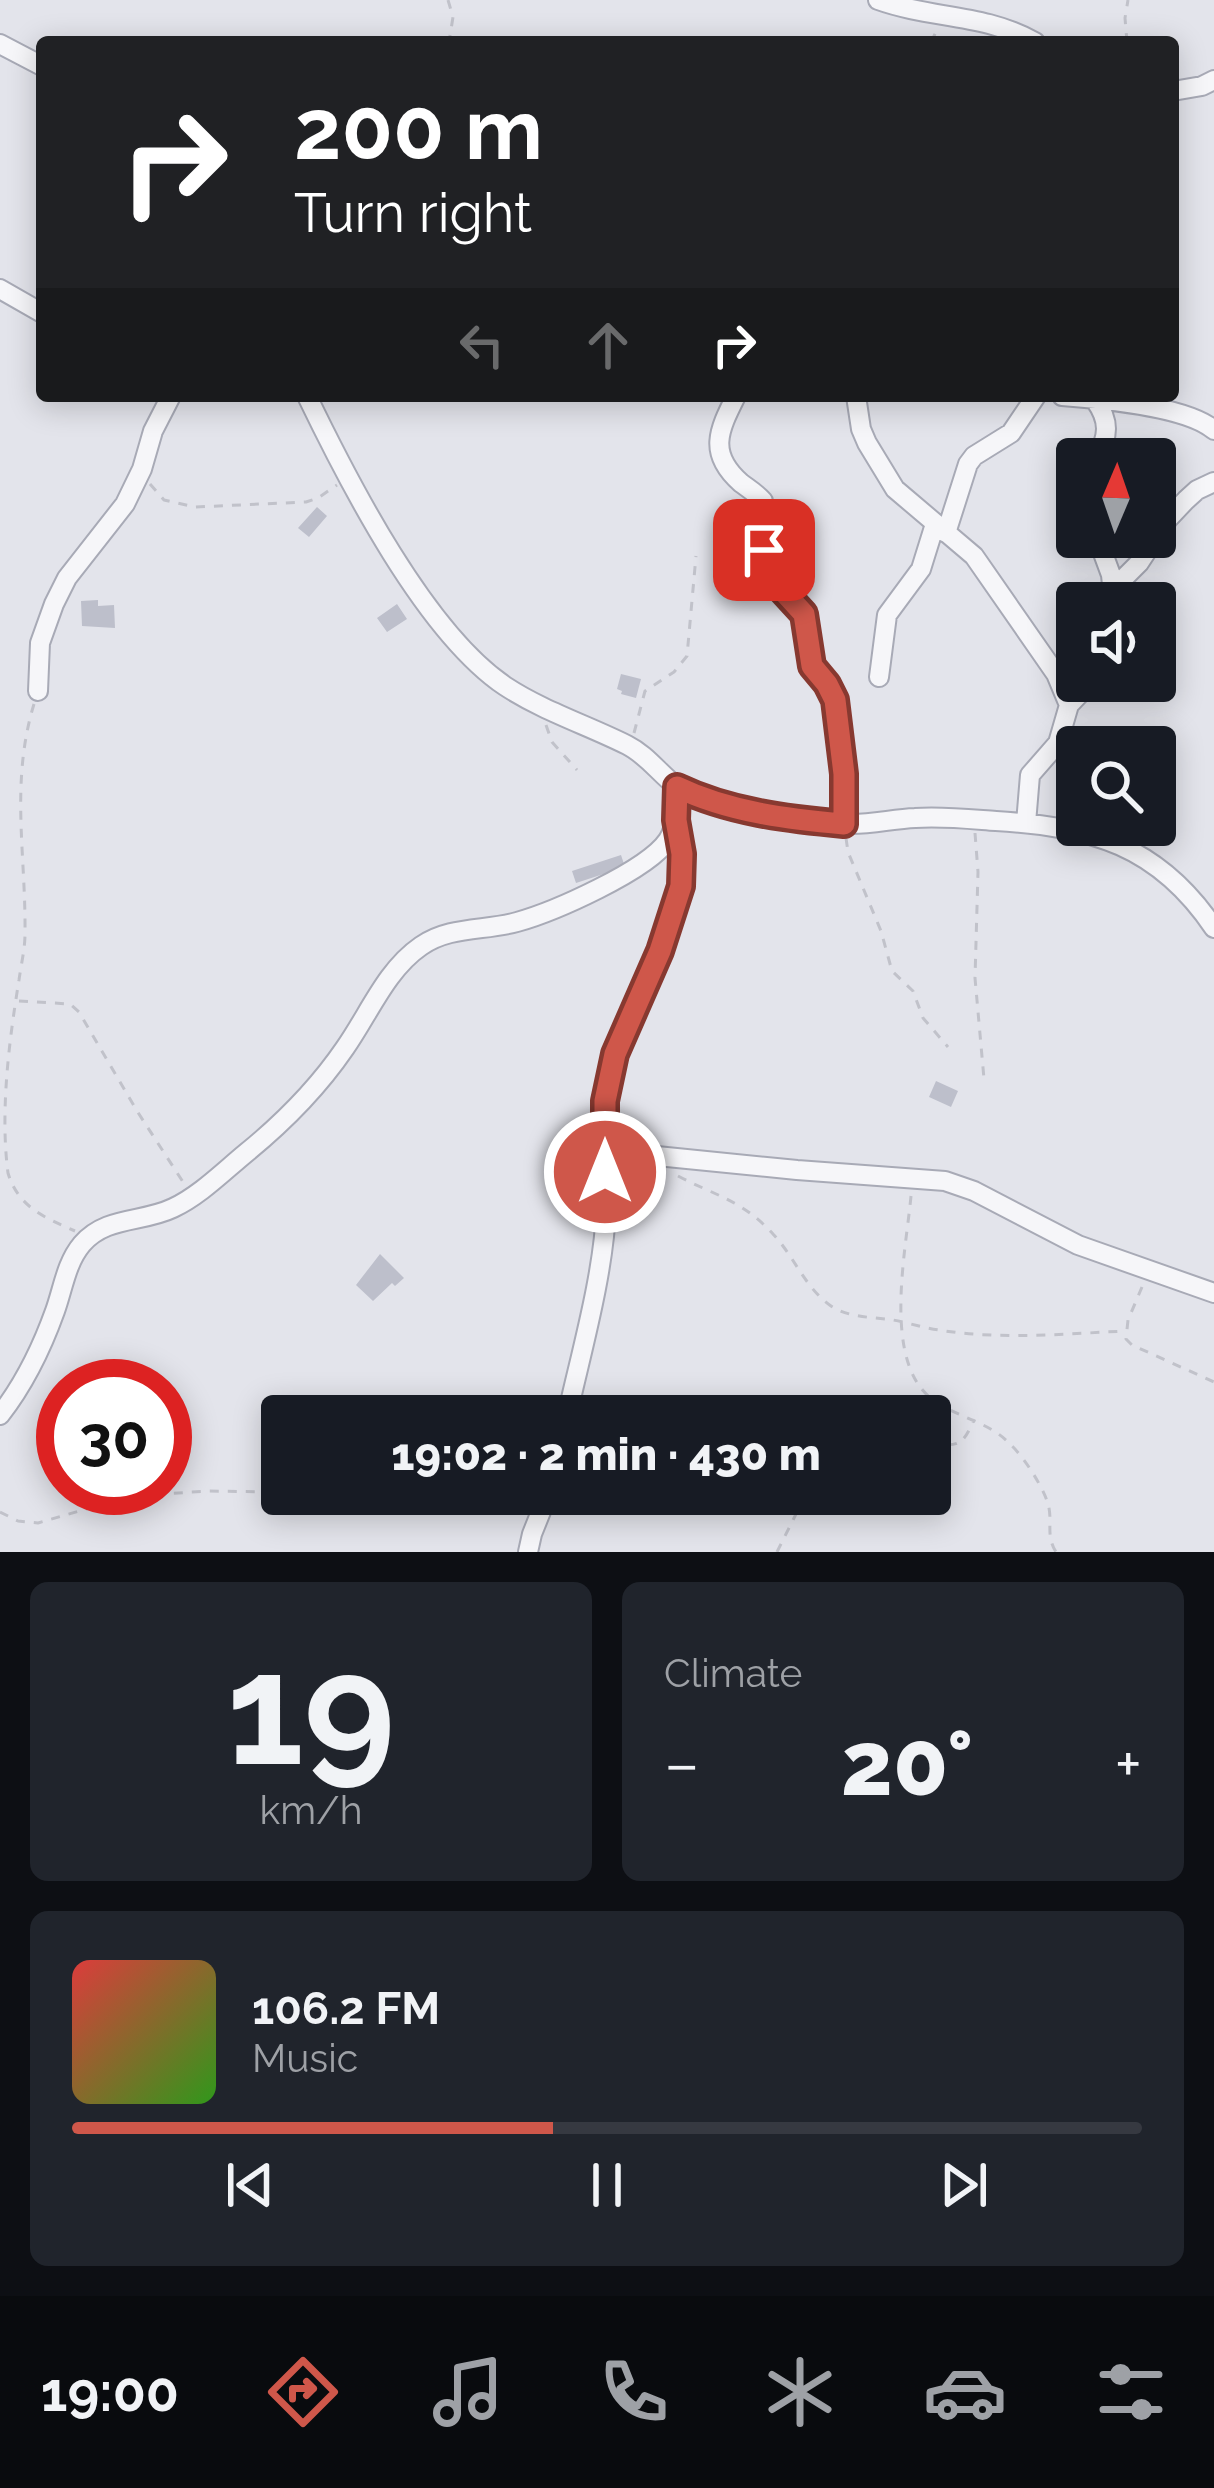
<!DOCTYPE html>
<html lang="en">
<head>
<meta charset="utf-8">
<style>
	:root { --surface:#171b24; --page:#20242c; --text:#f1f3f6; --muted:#9ea1a6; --line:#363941; --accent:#cf574a }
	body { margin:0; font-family:Raleway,sans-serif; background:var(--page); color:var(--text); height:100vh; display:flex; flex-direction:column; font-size:45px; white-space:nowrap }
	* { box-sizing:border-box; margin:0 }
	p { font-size:39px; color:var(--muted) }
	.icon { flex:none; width:66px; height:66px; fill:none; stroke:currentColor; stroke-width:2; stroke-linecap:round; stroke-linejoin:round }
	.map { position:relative; height:1552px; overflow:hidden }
	.details { display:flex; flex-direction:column; gap:30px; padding:30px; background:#0d0f14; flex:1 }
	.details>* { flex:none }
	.banner { position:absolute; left:36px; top:36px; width:1143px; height:366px; border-radius:12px; box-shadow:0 6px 30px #0003; background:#202124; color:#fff; overflow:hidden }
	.needle { width:78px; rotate:2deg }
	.controls { position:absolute; left:1056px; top:438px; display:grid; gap:24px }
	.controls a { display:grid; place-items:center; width:120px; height:120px; border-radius:12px; background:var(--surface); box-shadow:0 6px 30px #0003; font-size:60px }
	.speed { position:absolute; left:36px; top:1359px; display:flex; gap:24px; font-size:60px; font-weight:700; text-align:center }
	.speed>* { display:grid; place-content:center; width:156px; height:156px; border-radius:50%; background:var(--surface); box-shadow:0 6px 30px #0003; line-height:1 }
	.speed .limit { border:18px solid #d22; background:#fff; color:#111 }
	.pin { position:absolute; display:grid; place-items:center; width:102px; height:102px; color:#fff; margin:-51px; border-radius:24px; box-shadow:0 6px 18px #0006 }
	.me { position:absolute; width:132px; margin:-66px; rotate:0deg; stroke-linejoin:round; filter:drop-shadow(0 0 9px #0008) }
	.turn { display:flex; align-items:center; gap:42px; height:252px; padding:0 60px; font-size:54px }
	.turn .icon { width:156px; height:156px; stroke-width:2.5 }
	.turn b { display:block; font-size:84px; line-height:102px }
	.lanes { display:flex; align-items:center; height:114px; padding:0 60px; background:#0003; justify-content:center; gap:60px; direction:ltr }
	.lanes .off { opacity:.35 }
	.big { font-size:90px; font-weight:800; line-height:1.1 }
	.details .widget { flex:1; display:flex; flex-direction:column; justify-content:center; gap:18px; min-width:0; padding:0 42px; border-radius:18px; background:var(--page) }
	.details .dial { align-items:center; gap:0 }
	.dial b { font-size:156px; line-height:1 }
	.song { display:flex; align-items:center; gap:36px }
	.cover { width:144px; height:144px; border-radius:18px; background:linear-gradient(135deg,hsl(0 70% 55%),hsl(110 70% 35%)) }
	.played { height:12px; border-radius:6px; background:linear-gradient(90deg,var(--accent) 45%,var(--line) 45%) }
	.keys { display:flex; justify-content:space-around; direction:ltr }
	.heat { display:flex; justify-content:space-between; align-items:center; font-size:66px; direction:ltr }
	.details .tiles { flex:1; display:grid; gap:30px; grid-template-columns:1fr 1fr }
	.widget:last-child { grid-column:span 2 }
	.trip { position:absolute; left:261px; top:1395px; width:690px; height:120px; border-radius:12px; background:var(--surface); box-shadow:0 6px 30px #0003; font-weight:800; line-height:120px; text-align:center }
	.tabs { display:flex; height:192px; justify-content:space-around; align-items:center; background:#090b0e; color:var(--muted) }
	.tabs .icon { width:84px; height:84px }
	.tabs .on { color:var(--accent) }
	.tabs b { font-size:54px; color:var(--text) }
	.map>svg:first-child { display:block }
	.building { fill:#bdbfcb }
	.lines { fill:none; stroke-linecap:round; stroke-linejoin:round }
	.minor-casing { stroke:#a8aab6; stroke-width:22 }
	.path { stroke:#c1c2ca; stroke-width:3; stroke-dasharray:9 9; stroke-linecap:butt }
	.minor { stroke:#f6f6f9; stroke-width:18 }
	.route-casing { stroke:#873930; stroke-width:30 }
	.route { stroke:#cf574a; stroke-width:21 }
</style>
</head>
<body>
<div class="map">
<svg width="1214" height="1552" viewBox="0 0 1214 1552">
	<rect width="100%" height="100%" fill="#e3e4eb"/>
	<path class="building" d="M317,507L327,516L309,537L298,528Z
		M98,600V606L114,605L115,628L82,626L81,601Z
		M397,604L407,619L387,632L377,618Z
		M621,674L641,679L636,698L621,694L622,691L617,689Z
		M621,855L625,867L576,883L572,871Z
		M936,1081L958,1091L951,1107L929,1097Z
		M380,1254L404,1278L395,1286L392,1283L373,1301L356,1285Z"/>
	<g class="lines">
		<defs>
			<path id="minor" d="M878,0C931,19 983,13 1035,42
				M0,44L42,66
				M1173,91L1202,86L1214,80
				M0,289L42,313
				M307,396C349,483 425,632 505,686C543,711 587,725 627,745C647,755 659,773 676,786C687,794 704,800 717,803C760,815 807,824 852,824C873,824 894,819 915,818C942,816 969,819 996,821C1092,827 1158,845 1214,928
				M736,396C719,430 707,453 741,483C749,489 756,493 763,501L765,530L763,550L767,568L771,578L804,614L812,666L827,684L835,700L844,774V824
				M856,396L861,429L867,443L895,489L974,556L1056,674L1069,705
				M1062,396C1100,399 1186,406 1214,430
				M1095,400C1110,421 1109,436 1096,459
				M946,533L968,464L974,456L1011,433L1036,396
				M1097,537L1111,575L1114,603
				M1114,588L1139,563L1168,519L1186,500L1197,490L1214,482
				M879,677L887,615L921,569L935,524
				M38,691L40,643L54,604L67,578L125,504L142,469L153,431L171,396
				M1026,823L1030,775L1058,743L1069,705L1092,681
				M604,1146L647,1155L797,1170L945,1181L974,1191L1078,1245L1214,1293
				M0,1415C25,1383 41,1350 55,1311C63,1289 66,1263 82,1244C106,1216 142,1223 173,1208C199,1196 223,1172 246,1153C284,1122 317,1089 345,1048C369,1014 386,970 421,946C449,926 485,931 517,922C553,912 647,871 668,840C678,824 677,805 677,787
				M567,1416C581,1353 604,1273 606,1209C607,1173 601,1136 605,1100C615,1022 671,960 681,885C684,863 681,842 676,821
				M528,1552L532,1534L548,1494"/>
		</defs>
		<use href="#minor" class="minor-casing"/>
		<path class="path" d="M448,0L453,17L449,42
			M931,42L936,32
			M1127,42L1125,18L1128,0
			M150,484L164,500L195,507L306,502L318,498L337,485
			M34,704C10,783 26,854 25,934C25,949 21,965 19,980C9,1041 0,1112 8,1173C18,1207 45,1218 75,1231
			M546,725L552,742L577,770
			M634,733L645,691L674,672L687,656L696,556
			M975,833L978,872L975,978L984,1079
			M846,838L848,852L881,931L892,971L913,991L923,1018L948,1047
			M19,1001L70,1004L79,1012L137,1111L185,1185
			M678,1176C716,1196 742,1200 773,1234C794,1256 805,1288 831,1306C849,1318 873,1317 893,1320C909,1323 924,1328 939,1330C999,1340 1064,1334 1125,1331
			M911,1196C906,1251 882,1361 932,1399C957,1418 989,1421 1011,1445C1024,1457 1046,1491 1049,1508C1052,1524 1046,1536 1056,1552
			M1142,1287L1128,1320L1126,1339L1132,1345L1214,1382
			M930,1443C958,1447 963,1446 974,1419
			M0,1512L18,1521L38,1523L131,1496L208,1491L282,1492
			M777,1552L806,1494"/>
		<use href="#minor" class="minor"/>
	</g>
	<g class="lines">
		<defs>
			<path id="route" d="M605,1172V1101L615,1054L660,951L681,886L682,854L676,820L677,787C729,812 788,819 844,824V774L835,700L827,684L812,666L804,614L771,578L764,550"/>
		</defs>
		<use href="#route" class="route-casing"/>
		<use href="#route" class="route"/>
	</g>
</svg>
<div class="controls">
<a><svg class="needle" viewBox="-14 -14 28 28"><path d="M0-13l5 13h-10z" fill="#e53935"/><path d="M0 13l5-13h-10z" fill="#9ea1a6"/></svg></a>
<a><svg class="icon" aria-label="sound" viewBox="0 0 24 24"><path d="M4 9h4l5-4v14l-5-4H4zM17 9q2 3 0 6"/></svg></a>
<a><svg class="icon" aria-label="search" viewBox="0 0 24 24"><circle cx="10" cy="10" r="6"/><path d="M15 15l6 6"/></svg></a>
</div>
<div class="speed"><div class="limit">30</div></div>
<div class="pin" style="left:764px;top:550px;background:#d93025"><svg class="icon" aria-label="arrive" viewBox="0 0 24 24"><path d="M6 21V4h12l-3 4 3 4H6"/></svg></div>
<svg class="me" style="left:605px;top:1172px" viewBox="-20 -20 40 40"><circle r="17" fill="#cf574a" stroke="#fff" stroke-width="3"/><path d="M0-11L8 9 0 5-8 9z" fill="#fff"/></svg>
<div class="trip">19:02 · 2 min · 430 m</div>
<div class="banner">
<div class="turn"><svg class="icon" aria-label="right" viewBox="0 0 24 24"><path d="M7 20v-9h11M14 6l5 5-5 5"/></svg><div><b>200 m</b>Turn right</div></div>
<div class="lanes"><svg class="icon off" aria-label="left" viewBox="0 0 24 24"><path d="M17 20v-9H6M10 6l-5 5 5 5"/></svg><svg class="icon off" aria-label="ahead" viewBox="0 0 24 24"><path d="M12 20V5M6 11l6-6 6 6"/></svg><svg class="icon" aria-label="right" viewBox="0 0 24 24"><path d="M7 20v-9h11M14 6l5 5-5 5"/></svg></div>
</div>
</div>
<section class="details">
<div class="tiles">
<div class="widget dial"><b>19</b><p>km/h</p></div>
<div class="widget"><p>Climate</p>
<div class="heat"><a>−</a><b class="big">20°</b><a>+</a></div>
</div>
<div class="widget">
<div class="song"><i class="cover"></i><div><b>106.2 FM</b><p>Music</p></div></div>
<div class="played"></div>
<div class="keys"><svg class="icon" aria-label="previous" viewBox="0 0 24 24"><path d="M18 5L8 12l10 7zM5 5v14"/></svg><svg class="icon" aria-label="pause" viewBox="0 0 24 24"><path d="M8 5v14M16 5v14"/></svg><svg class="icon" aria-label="next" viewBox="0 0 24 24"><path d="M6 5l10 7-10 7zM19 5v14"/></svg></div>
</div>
</div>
</section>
<nav class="tabs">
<b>19:00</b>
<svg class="icon on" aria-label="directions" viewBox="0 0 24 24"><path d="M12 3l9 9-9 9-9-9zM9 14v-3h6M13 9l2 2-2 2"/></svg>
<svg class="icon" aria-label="music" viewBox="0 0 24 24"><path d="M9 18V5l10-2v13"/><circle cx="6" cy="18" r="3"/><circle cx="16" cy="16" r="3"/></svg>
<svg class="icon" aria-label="phone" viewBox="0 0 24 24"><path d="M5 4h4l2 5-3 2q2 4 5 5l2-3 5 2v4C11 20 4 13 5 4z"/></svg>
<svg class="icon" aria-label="climate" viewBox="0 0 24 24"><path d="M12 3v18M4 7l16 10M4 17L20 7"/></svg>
<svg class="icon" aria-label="car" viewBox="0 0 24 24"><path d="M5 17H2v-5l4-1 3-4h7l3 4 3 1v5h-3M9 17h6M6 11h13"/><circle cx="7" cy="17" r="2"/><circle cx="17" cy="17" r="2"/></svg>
<svg class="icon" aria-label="filters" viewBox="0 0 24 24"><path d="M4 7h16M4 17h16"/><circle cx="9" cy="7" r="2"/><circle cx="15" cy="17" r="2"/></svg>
</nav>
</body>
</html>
